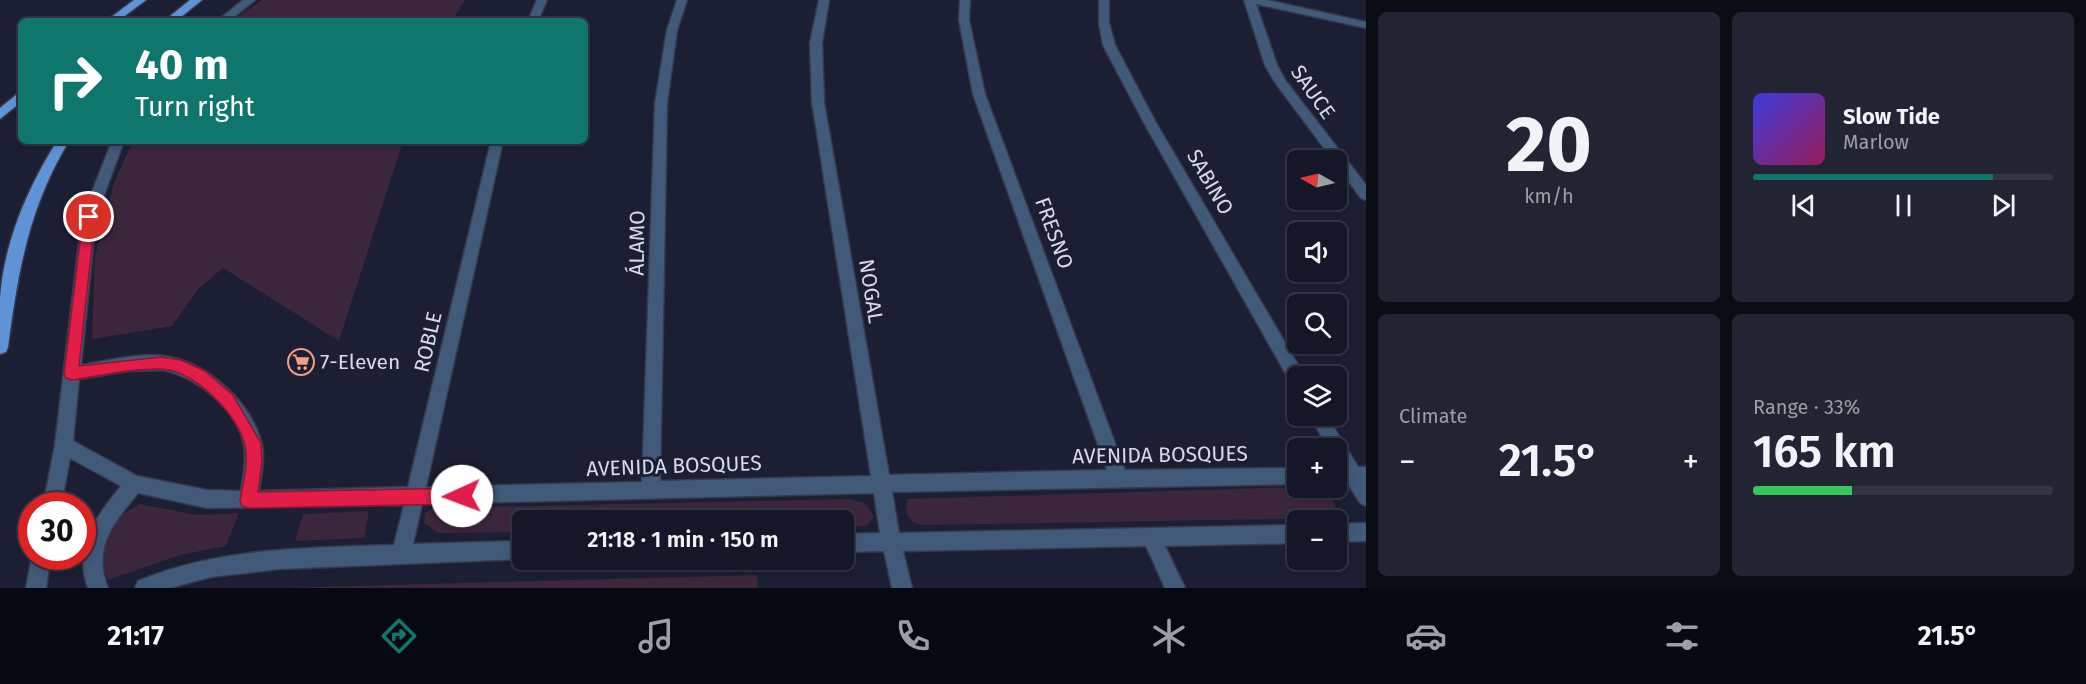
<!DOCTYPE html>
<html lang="en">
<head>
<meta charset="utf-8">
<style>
	:root { --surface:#151627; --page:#222333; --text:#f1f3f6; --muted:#9d9fa7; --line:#343544; --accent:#0f766e }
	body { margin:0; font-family:"Fira Sans",sans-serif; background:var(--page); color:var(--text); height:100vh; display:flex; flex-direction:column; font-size:22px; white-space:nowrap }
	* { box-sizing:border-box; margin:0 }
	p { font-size:20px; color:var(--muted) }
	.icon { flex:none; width:33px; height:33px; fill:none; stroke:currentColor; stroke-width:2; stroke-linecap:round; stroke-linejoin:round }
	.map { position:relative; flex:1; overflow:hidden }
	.drawer { display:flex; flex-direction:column; gap:12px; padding:12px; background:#0c0c15; width:720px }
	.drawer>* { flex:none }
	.top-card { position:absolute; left:18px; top:18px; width:570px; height:126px; border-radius:9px; box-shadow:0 3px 9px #0003,0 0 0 2px var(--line); background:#0f766e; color:#fff; overflow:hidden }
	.needle { width:39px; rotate:278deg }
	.controls { position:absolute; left:1287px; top:150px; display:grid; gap:12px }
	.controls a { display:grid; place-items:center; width:60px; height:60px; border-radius:9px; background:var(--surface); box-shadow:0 3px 9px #0003,0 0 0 2px var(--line); font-size:30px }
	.speed { position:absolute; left:18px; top:492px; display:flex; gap:12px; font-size:30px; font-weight:700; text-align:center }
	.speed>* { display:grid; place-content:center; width:78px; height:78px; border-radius:50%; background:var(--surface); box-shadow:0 3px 9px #0003,0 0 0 2px var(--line); line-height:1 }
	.speed .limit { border:9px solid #d22; background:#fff; color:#111 }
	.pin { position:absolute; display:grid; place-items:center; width:51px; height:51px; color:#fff; margin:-26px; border:3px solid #fff; border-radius:50%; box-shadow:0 2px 6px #0007 }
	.me { position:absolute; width:66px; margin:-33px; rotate:268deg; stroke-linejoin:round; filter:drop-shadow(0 0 4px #0008) }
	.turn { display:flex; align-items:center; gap:21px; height:126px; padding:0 18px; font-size:27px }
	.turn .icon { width:78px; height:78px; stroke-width:2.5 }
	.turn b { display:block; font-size:42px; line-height:51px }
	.big { font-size:45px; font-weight:600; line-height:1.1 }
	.drawer .widget { flex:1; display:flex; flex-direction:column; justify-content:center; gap:9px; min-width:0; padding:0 21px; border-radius:9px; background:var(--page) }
	.drawer .dial { align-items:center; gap:0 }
	.dial b { font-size:78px; line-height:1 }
	.song { display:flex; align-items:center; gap:18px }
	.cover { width:72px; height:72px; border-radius:9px; background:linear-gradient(135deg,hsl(240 70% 55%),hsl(330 70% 35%)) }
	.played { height:6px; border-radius:3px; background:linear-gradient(90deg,var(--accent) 80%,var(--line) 80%) }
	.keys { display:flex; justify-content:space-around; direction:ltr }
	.heat { display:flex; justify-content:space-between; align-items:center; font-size:33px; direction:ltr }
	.charge { height:9px; border-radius:4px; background:linear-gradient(90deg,#34c759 33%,var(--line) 0) }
	.drawer .tiles { flex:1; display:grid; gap:12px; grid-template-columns:repeat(2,1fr) }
	.trip { position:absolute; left:512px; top:510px; width:342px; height:60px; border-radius:9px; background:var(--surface); box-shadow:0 3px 9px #0003,0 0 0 2px var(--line); font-weight:600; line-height:60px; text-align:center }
	.menu { display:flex; height:96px; justify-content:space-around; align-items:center; background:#080910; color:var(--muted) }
	.menu .icon { width:42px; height:42px }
	.menu .selected { color:var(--accent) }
	.menu b { font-size:27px; color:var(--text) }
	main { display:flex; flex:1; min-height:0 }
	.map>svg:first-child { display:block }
	.green { fill:#3c263c }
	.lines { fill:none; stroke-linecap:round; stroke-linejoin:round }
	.minor-casing { stroke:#36384d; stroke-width:3 }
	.major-casing { stroke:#36384d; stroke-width:3 }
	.minor { fill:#415a7a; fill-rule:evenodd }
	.major { fill:#5f92d6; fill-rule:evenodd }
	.route { fill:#e11d48; stroke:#92132f; stroke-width:1.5 }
	.labels { text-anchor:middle; stroke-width:6; stroke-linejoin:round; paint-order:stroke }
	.street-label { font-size:21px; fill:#d8dae9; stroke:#1c1e34 }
	.poi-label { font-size:21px; fill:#d8dae9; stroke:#1c1e34; text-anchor:start }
</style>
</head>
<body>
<main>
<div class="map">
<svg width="1366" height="588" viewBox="0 0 1366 588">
	<rect width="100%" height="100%" fill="#1c1e34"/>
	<path class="green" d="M262,0H465L452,21H232Z
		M133,141H403L339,341L223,268L198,289L172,326L92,339L95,256L114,183Z
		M1297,487C1318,488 1337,494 1338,518L922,525L913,522L906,513L907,499Z
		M852,499L867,505L874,517L867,525L843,529V520H522V532L438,533L424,523L425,513L434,508Z
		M140,504L197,515L239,513L226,546L180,555L108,580C105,572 100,562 100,553C101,530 121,513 140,504Z
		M369,511L364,538L295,541L303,514Z
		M757,575L758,588H279Z"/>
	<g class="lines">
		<defs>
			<path id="minor" d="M243,0H255L229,21H217Z
				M537,0H547L538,21H528Z
				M677,0H687L677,30L667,103L660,481L871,476L812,102L810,43L819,0H829L822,43L824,102L889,475L1107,470L973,94L959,20L960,0H970L969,20L985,94L1125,470L1298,468V484L892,492L899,533L1298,525V543L1165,546L1185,588H1165L1146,546L903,551L912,588H892L884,551L843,552V534L880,533L874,493L422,504L413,544L522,541V559L279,569L211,577L170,588H135L138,581C219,547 308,548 394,545L404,505L207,508L138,493C113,524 92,547 108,588H88C73,547 96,517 121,486L70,458L61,506H43L55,445L82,217L112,141H124L96,217L81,365C107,361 137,353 164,356C207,362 252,402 262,445C265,460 261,476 259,491L408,487L491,141H503L426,487L642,482L655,103L667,30ZM163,370C197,377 237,409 244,445C247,460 243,476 241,491L207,490L137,476L73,441L79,379L128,371Z
				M1099,0H1109V23L1115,45L1155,121L1304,375L1298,376V387L1292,385L1143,121L1103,45L1099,23Z
				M1244,0H1267L1366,22V28L1256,4L1277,65L1285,80L1366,185V200L1361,198L1336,165V160H1333L1274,81L1265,65Z
				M1310,416H1327L1358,467H1366V506L1360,503L1348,484H1336V468H1339L1336,463V448H1328Z
				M1366,523V541L1336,542V524Z
				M32,556H51L46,588H26Z"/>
			<path id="major" d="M134,0H146L118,21H106Z
				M190,0H202L176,21H164Z
				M21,91V102L0,119V108Z
				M57,141H69C29,207 18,271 8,347L6,352L0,354C0,335 0,316 0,298C4,242 28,187 57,141Z"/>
		</defs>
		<use href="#minor" class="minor-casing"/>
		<use href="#major" class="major-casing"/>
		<use href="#minor" class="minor"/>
		<use href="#major" class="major"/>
	</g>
	<path class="route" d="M89,212L95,217L79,366L161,357L181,360L205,371L233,395L261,443L262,462L258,492L462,488L467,490L470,496L467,501L462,504L248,508L242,506L240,500C243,483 249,463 245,446C239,415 194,370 162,369C133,368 100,376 71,380L66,378L64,374L83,217Z"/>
	<defs>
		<symbol id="supermarket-ring" viewBox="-11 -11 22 22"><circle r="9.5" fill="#1c1e34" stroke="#f39f85" stroke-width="1.5"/><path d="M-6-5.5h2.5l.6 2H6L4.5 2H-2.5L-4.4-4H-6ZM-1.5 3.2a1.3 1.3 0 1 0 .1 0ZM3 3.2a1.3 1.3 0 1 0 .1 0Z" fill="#f39f85"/></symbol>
	</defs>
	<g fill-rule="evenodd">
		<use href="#supermarket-ring" x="286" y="347" width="30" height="30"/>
	</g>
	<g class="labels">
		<g class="street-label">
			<text transform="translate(1313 92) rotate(55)" y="7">SAUCE</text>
			<text transform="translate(1210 182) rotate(60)" y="7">SABINO</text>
			<text transform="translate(1054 233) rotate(70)" y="7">FRESNO</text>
			<text transform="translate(637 243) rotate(-89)" y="7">ÁLAMO</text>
			<text transform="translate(871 291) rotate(81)" y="7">NOGAL</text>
			<text transform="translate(428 342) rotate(-77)" y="7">ROBLE</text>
			<text transform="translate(1160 455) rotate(-1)" y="7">AVENIDA BOSQUES</text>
			<text transform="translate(674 466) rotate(-2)" y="7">AVENIDA BOSQUES</text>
		</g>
		<g class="poi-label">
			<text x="320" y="369">7-Eleven</text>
		</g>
	</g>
</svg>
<div class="controls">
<a><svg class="needle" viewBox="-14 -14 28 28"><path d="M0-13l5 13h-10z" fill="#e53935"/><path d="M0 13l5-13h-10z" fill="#9d9fa7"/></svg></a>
<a><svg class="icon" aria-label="sound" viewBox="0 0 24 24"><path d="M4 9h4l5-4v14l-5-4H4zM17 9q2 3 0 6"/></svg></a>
<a><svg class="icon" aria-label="search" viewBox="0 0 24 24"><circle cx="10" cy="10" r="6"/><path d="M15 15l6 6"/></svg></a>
<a><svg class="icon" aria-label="layers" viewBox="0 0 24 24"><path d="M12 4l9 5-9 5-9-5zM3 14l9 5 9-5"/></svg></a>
<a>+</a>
<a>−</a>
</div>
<div class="speed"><div class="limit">30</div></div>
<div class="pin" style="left:89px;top:217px;background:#d93025"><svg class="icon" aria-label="arrive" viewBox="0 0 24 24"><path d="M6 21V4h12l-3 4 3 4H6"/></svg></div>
<svg class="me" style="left:462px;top:496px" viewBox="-20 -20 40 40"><circle r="19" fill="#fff"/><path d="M0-13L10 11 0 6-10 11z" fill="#e11d48"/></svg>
<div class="trip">21:18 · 1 min · 150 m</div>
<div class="top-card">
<div class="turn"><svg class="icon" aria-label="right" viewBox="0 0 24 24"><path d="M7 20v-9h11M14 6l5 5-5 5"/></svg><div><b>40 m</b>Turn right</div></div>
</div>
</div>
<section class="drawer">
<div class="tiles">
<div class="widget dial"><b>20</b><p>km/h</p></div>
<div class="widget">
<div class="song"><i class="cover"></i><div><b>Slow Tide</b><p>Marlow</p></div></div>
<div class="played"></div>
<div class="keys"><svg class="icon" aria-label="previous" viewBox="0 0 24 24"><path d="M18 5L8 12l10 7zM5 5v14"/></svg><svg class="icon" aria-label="pause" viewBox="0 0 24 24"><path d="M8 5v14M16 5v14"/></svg><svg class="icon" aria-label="next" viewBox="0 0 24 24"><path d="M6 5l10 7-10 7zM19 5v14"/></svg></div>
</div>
<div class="widget"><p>Climate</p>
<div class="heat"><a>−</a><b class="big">21.5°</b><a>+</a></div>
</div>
<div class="widget"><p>Range · 33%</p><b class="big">165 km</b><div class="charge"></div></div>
</div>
</section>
</main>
<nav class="menu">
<b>21:17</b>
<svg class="icon selected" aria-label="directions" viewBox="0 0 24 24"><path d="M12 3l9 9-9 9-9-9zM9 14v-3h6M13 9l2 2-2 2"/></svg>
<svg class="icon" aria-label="music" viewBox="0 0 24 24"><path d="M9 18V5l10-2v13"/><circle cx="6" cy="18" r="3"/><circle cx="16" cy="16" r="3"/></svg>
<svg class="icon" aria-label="phone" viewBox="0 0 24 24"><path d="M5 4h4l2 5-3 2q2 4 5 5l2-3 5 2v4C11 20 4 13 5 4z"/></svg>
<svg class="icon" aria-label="climate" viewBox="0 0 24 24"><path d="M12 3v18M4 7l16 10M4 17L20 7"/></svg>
<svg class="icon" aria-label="car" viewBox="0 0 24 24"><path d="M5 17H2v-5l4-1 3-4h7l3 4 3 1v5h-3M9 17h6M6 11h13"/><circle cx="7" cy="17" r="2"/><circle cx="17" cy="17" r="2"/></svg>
<svg class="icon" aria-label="filters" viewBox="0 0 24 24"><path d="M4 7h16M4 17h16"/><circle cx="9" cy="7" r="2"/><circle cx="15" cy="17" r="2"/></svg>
<b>21.5°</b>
</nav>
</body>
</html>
